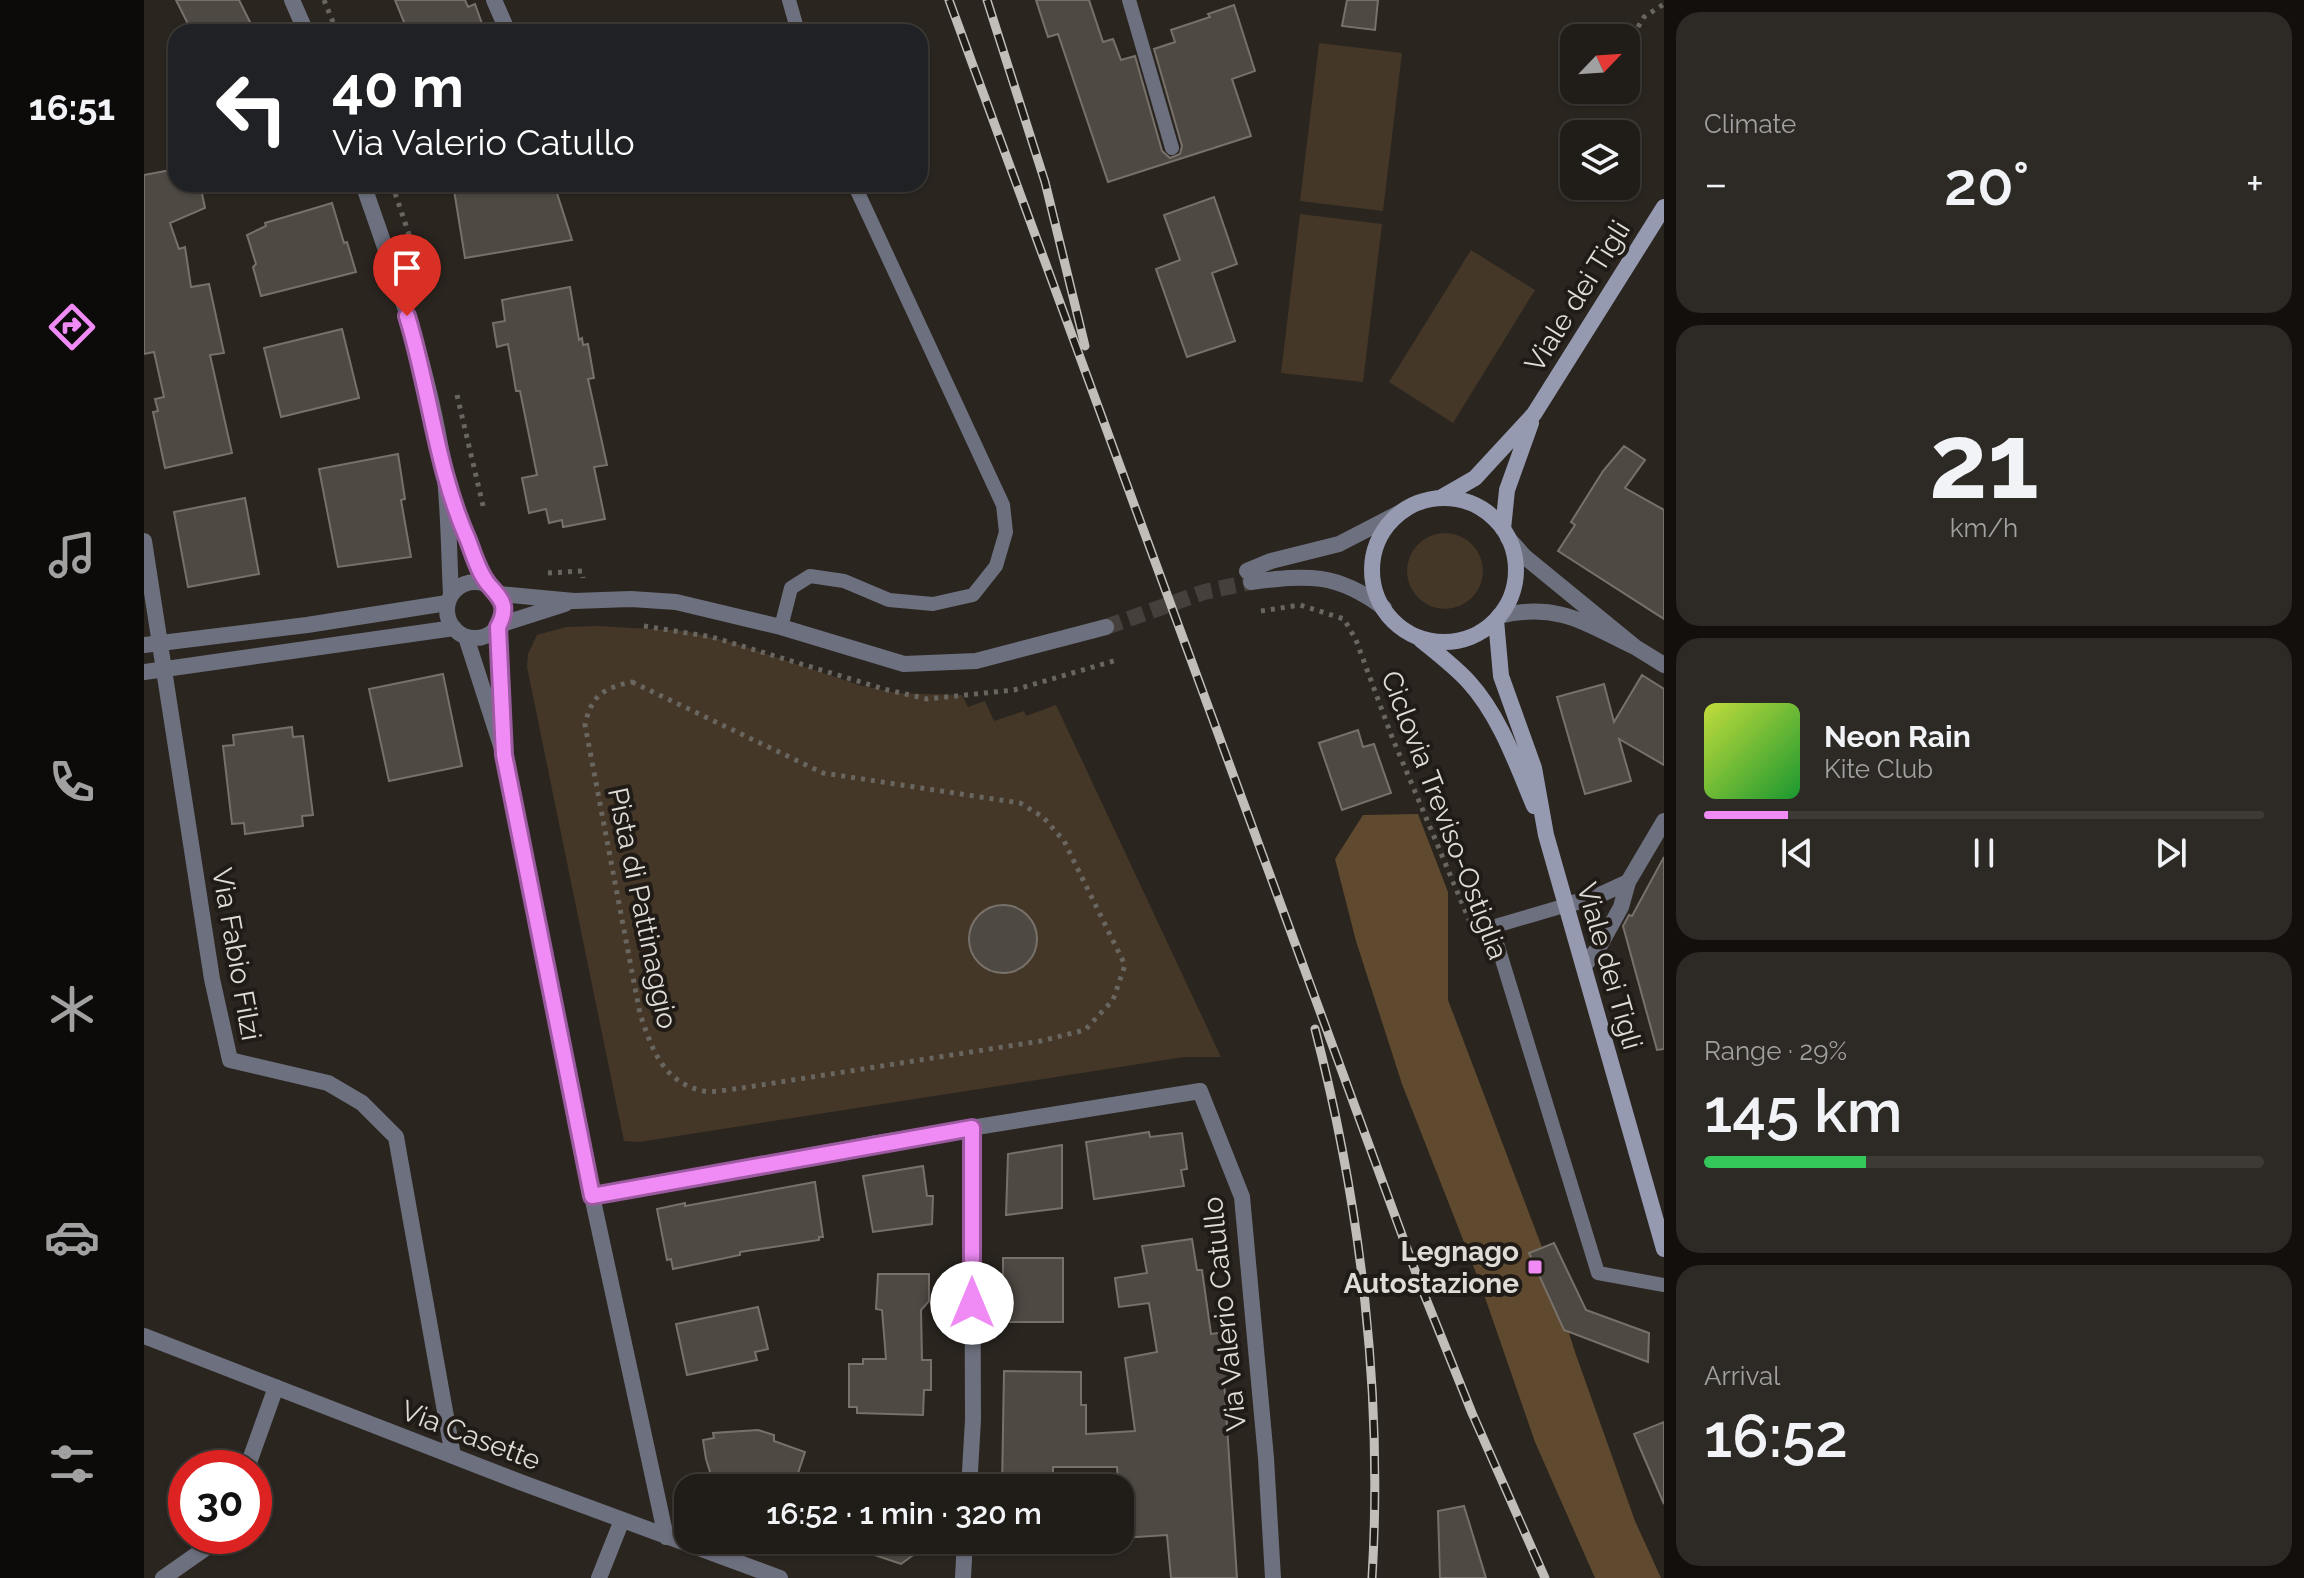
<!DOCTYPE html>
<html lang="en">
<head>
<meta charset="utf-8">
<style>
	:root { --surface:#201c17; --page:#2d2924; --text:#f1f3f6; --muted:#a2a1a1; --line:#3d3a36; --accent:#f08bf6 }
	body { margin:0; font-family:Raleway,sans-serif; background:var(--page); color:var(--text); height:100vh; display:flex; flex-direction:column; font-size:30px; white-space:nowrap }
	* { box-sizing:border-box; margin:0 }
	p { font-size:26px; color:var(--muted) }
	.icon { flex:none; width:44px; height:44px; fill:none; stroke:currentColor; stroke-width:2; stroke-linecap:round; stroke-linejoin:round }
	.map { position:relative; flex:1; overflow:hidden }
	.details { display:flex; flex-direction:column; gap:12px; padding:12px; background:#120f0d; width:640px }
	.details>* { flex:none }
	.banner { position:absolute; left:24px; top:24px; width:760px; height:168px; border-radius:24px; box-shadow:0 2px 6px #0004,0 0 0 2px var(--line); background:#202124; color:#fff; overflow:hidden }
	.needle { width:52px; rotate:65deg }
	.tools { position:absolute; left:1416px; top:24px; display:grid; gap:16px }
	.tools a { display:grid; place-items:center; width:80px; height:80px; border-radius:16px; background:var(--surface); box-shadow:0 2px 6px #0004,0 0 0 2px var(--line); font-size:40px }
	.speed { position:absolute; left:24px; top:1450px; display:flex; gap:16px; font-size:40px; font-weight:700; text-align:center }
	.speed>* { display:grid; place-content:center; width:104px; height:104px; border-radius:50%; background:var(--surface); box-shadow:0 2px 6px #0004,0 0 0 2px var(--line); line-height:1 }
	.speed .limit { border:12px solid #d22; background:#fff; color:#111 }
	.pin { position:absolute; display:grid; place-items:center; width:68px; height:68px; color:#fff; margin:-82px -34px; border-radius:50% 50% 50% 0; rotate:-45deg; box-shadow:0 0 8px #0007 }
	.pin .icon { rotate:45deg }
	.me { position:absolute; width:88px; margin:-44px; rotate:0deg; stroke-linejoin:round; filter:drop-shadow(0 0 6px #0008) }
	.turn { display:flex; align-items:center; gap:28px; height:168px; padding:0 32px; font-size:36px }
	.turn .icon { width:104px; height:104px; stroke-width:2.5 }
	.turn b { display:block; font-size:56px; line-height:68px }
	.big { font-size:60px; font-weight:600; line-height:1.1 }
	.details .widget { flex:1; display:flex; flex-direction:column; justify-content:center; gap:12px; min-width:0; padding:0 28px; border-radius:24px; background:var(--page) }
	.details .dial { align-items:center; gap:0 }
	.dial b { font-size:104px; line-height:1 }
	.song { display:flex; align-items:center; gap:24px }
	.cover { width:96px; height:96px; border-radius:12px; background:linear-gradient(135deg,hsl(70 70% 55%),hsl(130 70% 35%)) }
	.played { height:8px; border-radius:4px; background:linear-gradient(90deg,var(--accent) 15%,var(--line) 15%) }
	.keys { display:flex; justify-content:space-around; direction:ltr }
	.heat { display:flex; justify-content:space-between; align-items:center; font-size:44px; direction:ltr }
	.charge { height:12px; border-radius:6px; background:linear-gradient(90deg,#34c759 29%,var(--line) 0) }
	.trip { position:absolute; left:530px; top:1474px; width:460px; height:80px; border-radius:24px; background:var(--surface); box-shadow:0 2px 6px #0004,0 0 0 2px var(--line); font-weight:600; line-height:80px; text-align:center }
	main { display:flex; flex:1; min-height:0 }
	.menu { display:flex; flex-direction:column; width:144px; justify-content:space-around; align-items:center; background:#0d0b09; color:var(--muted) }
	.menu .icon { width:56px; height:56px }
	.menu .on { color:var(--accent) }
	.menu b { font-size:36px; color:var(--text) }
	.map>svg:first-child { display:block }
	.green { fill:#443727 }
	.forest { fill:#604a2f }
	.building { fill:#4f4943; stroke:#77716a; stroke-width:2 }
	.lines { fill:none; stroke-linecap:round; stroke-linejoin:round }
	.street-tunnel { stroke:#45403b; stroke-width:16; stroke-dasharray:16 8; stroke-linecap:butt }
	.path { stroke:#69655f; stroke-width:5; stroke-dasharray:4 6; stroke-linecap:butt }
	.lane { stroke:#6d707e; stroke-width:14 }
	.street { stroke:#6d707e; stroke-width:16 }
	.secondary { stroke:#959ab1; stroke-width:16 }
	.rail-casing { stroke:#c1beb9; stroke-width:9 }
	.rail { stroke:#201b16; stroke-width:6; stroke-dasharray:18; stroke-linecap:butt }
	.route-casing { stroke:#9c5aa0; stroke-width:20 }
	.route { stroke:#f08bf6; stroke-width:14 }
	.poi-dot { fill:#f08bf6; stroke:#201b16; stroke-width:3 }
	.labels { text-anchor:middle; stroke-width:8; stroke-linejoin:round; paint-order:stroke }
	.street-label { font-size:28px; fill:#dfdcd8; stroke:#201b16 }
	.poi-label { font-size:28px; font-weight:bold; fill:#dfdcd8; stroke:#201b16; text-anchor:end }
</style>
</head>
<body>
<main>
<nav class="menu">
<b>16:51</b>
<svg class="icon on" aria-label="directions" viewBox="0 0 24 24"><path d="M12 3l9 9-9 9-9-9zM9 14v-3h6M13 9l2 2-2 2"/></svg>
<svg class="icon" aria-label="music" viewBox="0 0 24 24"><path d="M9 18V5l10-2v13"/><circle cx="6" cy="18" r="3"/><circle cx="16" cy="16" r="3"/></svg>
<svg class="icon" aria-label="phone" viewBox="0 0 24 24"><path d="M5 4h4l2 5-3 2q2 4 5 5l2-3 5 2v4C11 20 4 13 5 4z"/></svg>
<svg class="icon" aria-label="climate" viewBox="0 0 24 24"><path d="M12 3v18M4 7l16 10M4 17L20 7"/></svg>
<svg class="icon" aria-label="car" viewBox="0 0 24 24"><path d="M5 17H2v-5l4-1 3-4h7l3 4 3 1v5h-3M9 17h6M6 11h13"/><circle cx="7" cy="17" r="2"/><circle cx="17" cy="17" r="2"/></svg>
<svg class="icon" aria-label="filters" viewBox="0 0 24 24"><path d="M4 7h16M4 17h16"/><circle cx="9" cy="7" r="2"/><circle cx="15" cy="17" r="2"/></svg>
</nav>
<div class="map">
<svg width="1520" height="1578" viewBox="0 0 1520 1578">
	<rect width="100%" height="100%" fill="#2a251f"/>
	<path class="green" d="M1175,43L1258,53L1239,211L1156,201Z
		M1156,214L1238,224L1219,382L1137,373Z
		M1327,250L1391,290L1309,423L1245,382Z
		M1263 571a38 38 0 1 1 76 0a38 38 0 1 1-76 0Z
		M455,626L541,631L590,643L715,685L752,693L818,695L824,707L841,701L850,721L880,711L882,716L912,705L1077,1057H1040L495,1142L480,1141L383,667L384,654L393,635L422,627Z"/>
	<path class="forest" d="M1274,814L1304,892V1000L1399,1250L1431,1352L1491,1521L1517,1578H1451L1391,1442L1336,1283L1258,1084L1212,941L1191,859L1219,815Z"/>
	<path class="building" d="M32,0H95L111,32H48Z
		M251,0H321L324,7L331,4L341,32H264Z
		M892,0H945L959,42L969,39L977,60L991,56L1018,151L1026,158L1036,154L1038,146L1010,49L1031,42L1027,30L1066,17L1064,14L1090,5L1111,71L1088,79L1107,136L964,182L914,34L904,37Z
		M1203,0H1234L1231,30L1198,26Z
		M32,169V184H56L61,208L26,223L35,249L41,247L47,287L65,284L80,353L66,355L88,453L21,468L9,412L14,411L11,399L20,397L10,352L0,354V175Z
		M309,184H410L428,240L321,258Z
		M1070,197L1093,264L1068,273L1091,341L1043,357L1012,269L1036,260L1020,215Z
		M188,203L200,243L203,242L212,272L117,296L109,267L112,264L103,235L122,226L121,223Z
		M426,287L435,340L438,338L439,345L444,344L450,378L444,379L463,465L450,467L461,519L419,527L418,520L405,523L402,509L385,513L378,478L393,475L376,391H372L364,344L353,347L349,323L361,321L358,300Z
		M198,329L215,398L137,417L120,348Z
		M1480,446L1501,460L1481,488L1520,510V619L1414,551L1431,525L1427,522L1459,471Z
		M254,454L261,499L257,500L267,557L194,567L175,469Z
		M101,498L115,574L44,587L30,512Z
		M299,674L318,766L245,781L225,689Z
		M1498,675L1520,689V765L1475,739L1487,781L1441,794L1413,697L1460,684L1470,722Z
		M148,727L149,737L159,736L169,815L158,816L159,826L101,834L100,823L88,824L79,746L90,745L89,735Z
		M1214,730L1219,747L1230,744L1247,793L1198,810L1175,743Z
		M1520,857V1049L1513,1050L1479,926L1485,915L1488,916Z
		M825 939a34 34 0 1 1 68 0a34 34 0 1 1-68 0Z
		M1005,1132L1006,1137L1038,1133L1043,1169L1037,1170L1040,1186L950,1199L942,1142Z
		M918,1145V1208L862,1215L864,1154Z
		M779,1166L783,1196H789L788,1224L729,1232L719,1176Z
		M671,1182L679,1237H675V1240L596,1252V1255L529,1269L527,1259L523,1260L513,1209L541,1203V1206Z
		M1048,1239L1053,1270H1058L1067,1334L1082,1332L1088,1379L1080,1380L1093,1578H1027L1023,1535L978,1538L973,1467H909V1488H858L860,1371L937,1372V1405H942V1434L991,1431L981,1358L1013,1352L1005,1303L975,1307L971,1278L1003,1273L998,1246Z
		M1410,1243L1442,1310L1505,1333L1504,1362L1420,1330L1385,1253Z
		M859,1258H919V1322H859Z
		M734,1274H785V1301L777,1310L778,1360H787V1390H780L779,1415L713,1413V1407H705V1364H719V1359H742L738,1310L732,1309Z
		M614,1307L624,1349L611,1352L613,1360L543,1375L532,1324Z
		M1520,1422V1504L1490,1434Z
		M614,1430L630,1435V1441L661,1452L649,1488H571L562,1459L559,1440L570,1438L569,1433Z
		M1320,1506L1342,1578H1296L1294,1511Z
		M699,1540H790L757,1564L698,1544Z"/>
	<g class="lines">
		<path class="street-tunnel" d="M962,627L1060,592L1107,582"/>
		<path class="path" d="M180,0L193,32
			M1494,27L1500,17L1520,4
			M248,184L282,285
			M313,395L340,510
			M404,573L438,571L439,578
			M1117,611L1156,605L1200,619L1212,640L1248,737L1326,922
			M500,626L568,637L740,689L783,699L870,690L973,660
			M488,682L679,773L876,803L899,817L920,841L981,965L969,1000L941,1030L897,1041L598,1088C586,1089 571,1093 560,1091C519,1083 508,1049 496,1014L441,725C447,696 459,688 488,682Z"/>
		<path class="lane" d="M645,0L654,32
			M985,0L1028,148
			M637,627L647,588L666,576L700,581L745,600L789,604L829,595L852,566L862,532L859,505L710,184
			M1423,905L1348,927L1454,1273L1520,1285"/>
		<path class="street" d="M148,0L162,32
			M350,0L364,32
			M219,184C252,279 289,378 301,479C305,517 305,557 307,595
			M307,494L323,538L344,585
			M0,541L68,979L86,1060L184,1083L218,1103L252,1137L309,1456
			M1103,571L1127,561L1195,544L1259,511
			M303 610a28 28 0 1 1 56 0a28 28 0 1 1-56 0Z
			M1107,582C1164,575 1192,572 1240,608
			M355,594L430,601L487,599L532,602L637,627L760,664L832,661L962,627
			M1355,616C1413,602 1441,623 1491,647L1381,557L1364,538
			M355,625L421,604
			M354,627L359,733
			M322,637L360,755L448,1196L522,1537
			M0,645L163,625L303,603
			M1491,647L1520,665
			M0,672L310,628
			M1423,905L1458,894L1484,882
			M1440,966L1455,947L1477,907L1484,882L1520,821
			M448,1196L727,1144L1056,1091L1098,1197L1122,1458L1129,1578
			M0,1336L376,1482L636,1578
			M103,1468L132,1387
			M825,1488L829,1420L828,1128
			M19,1578L79,1536
			M455,1578L478,1520
			M819,1578L821,1540"/>
		<path class="secondary" d="M1298,497L1331,478L1390,414L1520,207
			M1228 570a72 72 0 1 1 144 0a72 72 0 1 1-144 0Z
			M1359,529L1363,490L1387,423
			M1352,620L1357,676L1390,768L1402,835L1520,1249
			M1277,640C1293,653 1310,666 1324,681C1356,716 1372,763 1390,806"/>
		<defs>
			<path id="rail" d="M805,0L1276,1284L1328,1413L1401,1578
				M843,0L901,182L941,346
				M1171,1029C1217,1206 1239,1395 1228,1578"/>
		</defs>
		<use href="#rail" class="rail-casing"/>
		<use href="#rail" class="rail"/>
	</g>
	<g class="lines">
		<defs>
			<path id="route" d="M263,316C286,390 292,469 324,540C329,553 335,574 345,585C358,600 365,606 354,627L360,755L448,1196L828,1128V1303"/>
		</defs>
		<use href="#route" class="route-casing"/>
		<use href="#route" class="route"/>
	</g>
	<rect class="poi-dot" x="1383" y="1259" width="16" height="16" rx="4"/>
	<g class="labels">
		<g class="street-label">
			<text transform="translate(1433 296) rotate(-58)" y="10">Viale dei Tigli</text>
			<text transform="translate(1301 815) rotate(69)" y="10">Ciclovia Treviso-Ostiglia</text>
			<text transform="translate(499 908) rotate(78)" y="10">Pista di Pattinaggio</text>
			<text transform="translate(93 954) rotate(80)" y="10">Via Fabio Filzi</text>
			<text transform="translate(1466 966) rotate(74)" y="10">Viale dei Tigli</text>
			<text transform="translate(1080 1314) rotate(-96)" y="10">Via Valerio Catullo</text>
			<text transform="translate(327 1435) rotate(21)" y="10">Via Casette</text>
		</g>
		<g class="poi-label">
			<text x="1375" y="1261">Legnago<tspan x="1375" dy="32">Autostazione</tspan></text>
		</g>
	</g>
</svg>
<div class="tools">
<a><svg class="needle" viewBox="-14 -14 28 28"><path d="M0-13l5 13h-10z" fill="#e53935"/><path d="M0 13l5-13h-10z" fill="#a2a1a1"/></svg></a>
<a><svg class="icon" aria-label="layers" viewBox="0 0 24 24"><path d="M12 4l9 5-9 5-9-5zM3 14l9 5 9-5"/></svg></a>
</div>
<div class="speed"><div class="limit">30</div></div>
<div class="pin" style="left:263px;top:316px;background:#d93025"><svg class="icon" aria-label="arrive" viewBox="0 0 24 24"><path d="M6 21V4h12l-3 4 3 4H6"/></svg></div>
<svg class="me" style="left:828px;top:1303px" viewBox="-20 -20 40 40"><circle r="19" fill="#fff"/><path d="M0-13L10 11 0 6-10 11z" fill="#f08bf6"/></svg>
<div class="trip">16:52 · 1 min · 320 m</div>
<div class="banner">
<div class="turn"><svg class="icon" aria-label="left" viewBox="0 0 24 24"><path d="M17 20v-9H6M10 6l-5 5 5 5"/></svg><div><b>40 m</b>Via Valerio Catullo</div></div>
</div>
</div>
<section class="details">
<div class="widget"><p>Climate</p>
<div class="heat"><a>−</a><b class="big">20°</b><a>+</a></div>
</div>
<div class="widget dial"><b>21</b><p>km/h</p></div>
<div class="widget">
<div class="song"><i class="cover"></i><div><b>Neon Rain</b><p>Kite Club</p></div></div>
<div class="played"></div>
<div class="keys"><svg class="icon" aria-label="previous" viewBox="0 0 24 24"><path d="M18 5L8 12l10 7zM5 5v14"/></svg><svg class="icon" aria-label="pause" viewBox="0 0 24 24"><path d="M8 5v14M16 5v14"/></svg><svg class="icon" aria-label="next" viewBox="0 0 24 24"><path d="M6 5l10 7-10 7zM19 5v14"/></svg></div>
</div>
<div class="widget"><p>Range · 29%</p><b class="big">145 km</b><div class="charge"></div></div>
<div class="widget"><p>Arrival</p><b class="big">16:52</b></div>
</section>
</main>
</body>
</html>
